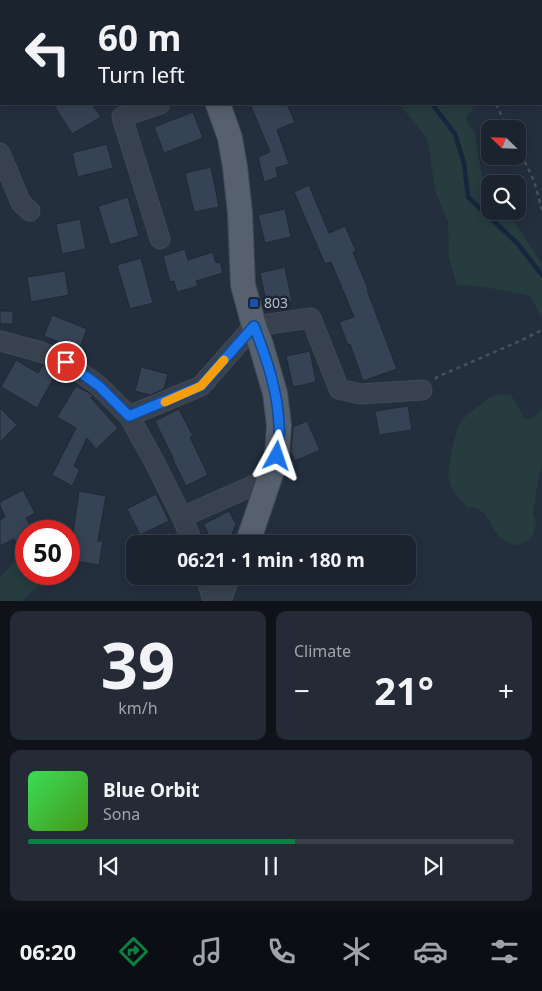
<!DOCTYPE html>
<html lang="en">
<head>
<meta charset="utf-8">
<style>
	:root { --surface:#1b232e; --page:#242b36; --text:#f1f3f6; --muted:#a0a4aa; --line:#39404a; --accent:#0b8043 }
	body { margin:0; font-family:"Noto Sans",sans-serif; background:var(--page); color:var(--text); height:100vh; display:flex; flex-direction:column; font-size:19px; white-space:nowrap }
	* { box-sizing:border-box; margin:0 }
	p { font-size:16px; color:var(--muted) }
	.icon { flex:none; width:28px; height:28px; fill:none; stroke:currentColor; stroke-width:2; stroke-linecap:round; stroke-linejoin:round }
	.map { position:relative; height:601px; overflow:hidden }
	.details { display:flex; flex-direction:column; gap:10px; padding:10px; background:#0f1319; flex:1 }
	.details>* { flex:none }
	.guide { position:absolute; left:0px; top:0px; width:542px; height:105px; box-shadow:0 2px 12px #0003,0 0 0 1px var(--line); background:#1b232e; color:var(--text); overflow:hidden }
	.needle { width:32px; rotate:293deg }
	.buttons { position:absolute; left:481px; top:120px; display:grid; gap:10px }
	.buttons a { display:grid; place-items:center; width:45px; height:45px; border-radius:10px; background:var(--surface); box-shadow:0 2px 12px #0003,0 0 0 1px var(--line); font-size:25px }
	.speed { position:absolute; left:15px; top:520px; display:flex; gap:10px; font-size:25px; font-weight:700; text-align:center }
	.speed>* { display:grid; place-content:center; width:65px; height:65px; border-radius:50%; background:var(--surface); box-shadow:0 2px 12px #0003,0 0 0 1px var(--line); line-height:1 }
	.speed .limit { border:8px solid #d22; background:#fff; color:#111 }
	.pin { position:absolute; display:grid; place-items:center; width:42px; height:42px; color:#fff; margin:-21px; border:2px solid #fff; border-radius:50%; box-shadow:0 1px 5px #0007 }
	.me { position:absolute; width:55px; margin:-28px; rotate:5deg; stroke-linejoin:round; filter:drop-shadow(0 0 4px #0008) }
	.turn { display:flex; align-items:center; gap:18px; height:105px; padding:0 15px; font-size:22px }
	.turn .icon { width:65px; height:65px; stroke-width:2.5 }
	.turn b { display:block; font-size:35px; line-height:42px }
	.big { font-size:38px; font-weight:700; line-height:1.1 }
	.details .tile { flex:1; display:flex; flex-direction:column; justify-content:center; gap:8px; min-width:0; padding:0 18px; border-radius:10px; background:var(--page) }
	.details .dial { align-items:center; gap:0 }
	.dial b { font-size:65px; line-height:1 }
	.song { display:flex; align-items:center; gap:15px }
	.cover { width:60px; height:60px; border-radius:8px; background:linear-gradient(135deg,hsl(130 70% 55%),hsl(100 70% 35%)) }
	.played { height:5px; border-radius:2px; background:linear-gradient(90deg,var(--accent) 55%,var(--line) 55%) }
	.keys { display:flex; justify-content:space-around; direction:ltr }
	.heat { display:flex; justify-content:space-between; align-items:center; font-size:28px; direction:ltr }
	.details .tiles { flex:1; display:grid; gap:10px; grid-template-columns:1fr 1fr }
	.tile:last-child { grid-column:span 2 }
	.trip { position:absolute; left:126px; top:535px; width:290px; height:50px; border-radius:10px; background:var(--surface); box-shadow:0 2px 12px #0003,0 0 0 1px var(--line); font-weight:700; line-height:50px; text-align:center }
	.tabs { display:flex; height:80px; justify-content:space-around; align-items:center; background:#0b0e12; color:var(--muted) }
	.tabs .icon { width:35px; height:35px }
	.tabs .active { color:var(--accent) }
	.tabs b { font-size:22px; color:var(--text) }
	.map>svg:first-child { display:block }
	.green { fill:#263c3f }
	.lines { fill:none; stroke-linecap:round; stroke-linejoin:round }
	.stream { stroke:#17263c; stroke-width:4.5 }
	.building { fill:#364354; stroke:#1f2835 }
	.minor-casing { stroke:#414a57; stroke-width:21 }
	.major-casing { stroke:#414a57; stroke-width:26 }
	.path { stroke:#3f5557; stroke-width:2.5; stroke-dasharray:4 4; stroke-linecap:butt }
	.minor { stroke:#38414e; stroke-width:19 }
	.major { stroke:#56606e; stroke-width:24 }
	.route-casing { stroke:#114b97; stroke-width:12 }
	.route { stroke:#1a73e8; stroke-width:9 }
	.slow { stroke:#f59e0b; stroke-width:9 }
	.transit-dot { fill:#1a4fb4; stroke:#1d2633; stroke-width:2 }
	.labels { text-anchor:middle; stroke-width:5; stroke-linejoin:round; paint-order:stroke }
	.poi-label { font-size:14px; fill:#b4bcc9; stroke:#1d2633; text-anchor:start }
</style>
</head>
<body>
<div class="map">
<svg width="542" height="601" viewBox="0 0 542 601">
	<rect width="100%" height="100%" fill="#242f3e"/>
	<path class="green" d="M315,0H468V1H316Z
		M399,104H476L465,119L475,133L482,176L490,187V211H507L542,264V317L530,296C505,290 482,286 457,285L449,258L448,221L436,193L427,138Z
		M500,394L511,395L524,418L530,420L542,409V466L539,475L533,513L536,523L533,535L527,541L517,545H512L498,536L486,515L477,508L467,507L458,497L451,487L448,476L451,453L458,426L466,416L490,397Z
		M15,560L26,564V574H47V579L21,601H0V578Z"/>
	<g class="lines">
		<path class="stream" d="M340,0L341,1
			M432,104L455,134L464,163L468,197L517,243L542,275"/>
	</g>
	<path class="building" d="M53,104H92L101,117L72,134Z
		M250,104H287L295,122L277,130L289,164L276,168L278,177L264,182L258,157L270,152Z
		M193,112L203,138L164,153L154,127Z
		M107,144L113,168L78,177L72,153Z
		M211,167L219,207L194,212L185,173Z
		M309,185L329,233L345,226L356,251L353,252L368,289L367,290L397,369L363,381L350,344L348,345L339,322L354,317L331,262L325,264L294,192Z
		M128,197L139,236L110,245L98,206Z
		M285,209L291,237L265,243L258,215Z
		M80,219L86,249L62,254L56,224Z
		M185,249L188,260L213,252L216,263L220,262L223,273L196,281L198,286L177,292L174,281L170,282L163,256Z
		M141,258L153,303L130,309L117,265Z
		M285,267L292,301L267,306L260,273Z
		M65,271L69,295L31,302L27,277Z
		M0,311H13V324H0Z
		M52,315L87,329L79,350L44,336Z
		M310,351L316,382L293,387L286,356Z
		M16,360L38,373L43,365L57,372L37,408L1,387Z
		M141,367L168,374L164,389L150,395L135,391Z
		M76,386L93,395L91,398L118,428L96,449L87,438L74,466L80,470L72,486L52,475L76,428L57,417Z
		M408,406L412,430L379,435L375,411Z
		M0,408L17,425L0,442Z
		M179,409L193,436L190,437L208,475L186,486L173,460H174L155,421Z
		M307,421L320,450L295,461L291,452L293,427Z
		M23,490L35,513L26,518L33,531H26V563L14,539L0,546V520L5,517L0,506V502Z
		M79,491L106,496L98,541H103L99,565L69,560Z
		M156,494L169,521L140,535L127,509Z
		M229,511L236,524L228,544H212L204,524Z"/>
	<g class="lines">
		<defs>
			<path id="minor" d="M49,0L50,1
				M0,49L1,48
				M160,104L122,117L160,239
				M0,153L21,203L30,211
				M0,341L41,352L66,362L99,386L129,416L155,463L182,517L193,544
				M129,416L201,386L254,326L311,318L339,389L360,394L422,390
				M182,517L268,479
				M206,576L213,601
				M221,601L230,576"/>
			<path id="major" d="M157,0L158,1
				M218,104L230,138L235,167L240,213L243,285L254,326L261,345L275,393L279,425L277,456L250,536"/>
		</defs>
		<use href="#minor" class="minor-casing"/>
		<use href="#major" class="major-casing"/>
		<path class="path" d="M428,0V1
			M496,104L508,129
			M518,147L534,181L542,210
			M435,379L437,377L522,340L542,330"/>
		<use href="#minor" class="minor"/>
		<use href="#major" class="major"/>
	</g>
	<g class="lines">
		<defs>
			<path id="route" d="M66,362L99,386L129,416L201,386L254,326C266,357 278,391 279,425C280,435 278,446 277,456"/>
		</defs>
		<use href="#route" class="route-casing"/>
		<use href="#route" class="route"/>
		<path class="slow" d="M165,402L201,386L224,360"/>
	</g>
	<rect class="transit-dot" x="249" y="298" width="10" height="10" rx="2.5"/>
	<g class="labels">
		<g class="poi-label">
			<text x="264" y="308">803</text>
		</g>
	</g>
</svg>
<div class="buttons">
<a><svg class="needle" viewBox="-14 -14 28 28"><path d="M0-13l5 13h-10z" fill="#e53935"/><path d="M0 13l5-13h-10z" fill="#a0a4aa"/></svg></a>
<a><svg class="icon" aria-label="search" viewBox="0 0 24 24"><circle cx="10" cy="10" r="6"/><path d="M15 15l6 6"/></svg></a>
</div>
<div class="speed"><div class="limit">50</div></div>
<div class="pin" style="left:66px;top:362px;background:#d93025"><svg class="icon" aria-label="arrive" viewBox="0 0 24 24"><path d="M6 21V4h12l-3 4 3 4H6"/></svg></div>
<svg class="me" style="left:277px;top:456px" viewBox="-20 -20 40 40"><path d="M0-17L14 15 0 8-14 15z" fill="#1a73e8" stroke="#fff" stroke-width="4"/></svg>
<div class="trip">06:21 · 1 min · 180 m</div>
<div class="guide">
<div class="turn"><svg class="icon" aria-label="left" viewBox="0 0 24 24"><path d="M17 20v-9H6M10 6l-5 5 5 5"/></svg><div><b>60 m</b>Turn left</div></div>
</div>
</div>
<section class="details">
<div class="tiles">
<div class="tile dial"><b>39</b><p>km/h</p></div>
<div class="tile"><p>Climate</p>
<div class="heat"><a>−</a><b class="big">21°</b><a>+</a></div>
</div>
<div class="tile">
<div class="song"><i class="cover"></i><div><b>Blue Orbit</b><p>Sona</p></div></div>
<div class="played"></div>
<div class="keys"><svg class="icon" aria-label="previous" viewBox="0 0 24 24"><path d="M18 5L8 12l10 7zM5 5v14"/></svg><svg class="icon" aria-label="pause" viewBox="0 0 24 24"><path d="M8 5v14M16 5v14"/></svg><svg class="icon" aria-label="next" viewBox="0 0 24 24"><path d="M6 5l10 7-10 7zM19 5v14"/></svg></div>
</div>
</div>
</section>
<nav class="tabs">
<b>06:20</b>
<svg class="icon active" aria-label="directions" viewBox="0 0 24 24"><path d="M12 3l9 9-9 9-9-9zM9 14v-3h6M13 9l2 2-2 2"/></svg>
<svg class="icon" aria-label="music" viewBox="0 0 24 24"><path d="M9 18V5l10-2v13"/><circle cx="6" cy="18" r="3"/><circle cx="16" cy="16" r="3"/></svg>
<svg class="icon" aria-label="phone" viewBox="0 0 24 24"><path d="M5 4h4l2 5-3 2q2 4 5 5l2-3 5 2v4C11 20 4 13 5 4z"/></svg>
<svg class="icon" aria-label="climate" viewBox="0 0 24 24"><path d="M12 3v18M4 7l16 10M4 17L20 7"/></svg>
<svg class="icon" aria-label="car" viewBox="0 0 24 24"><path d="M5 17H2v-5l4-1 3-4h7l3 4 3 1v5h-3M9 17h6M6 11h13"/><circle cx="7" cy="17" r="2"/><circle cx="17" cy="17" r="2"/></svg>
<svg class="icon" aria-label="filters" viewBox="0 0 24 24"><path d="M4 7h16M4 17h16"/><circle cx="9" cy="7" r="2"/><circle cx="15" cy="17" r="2"/></svg>
</nav>
</body>
</html>
